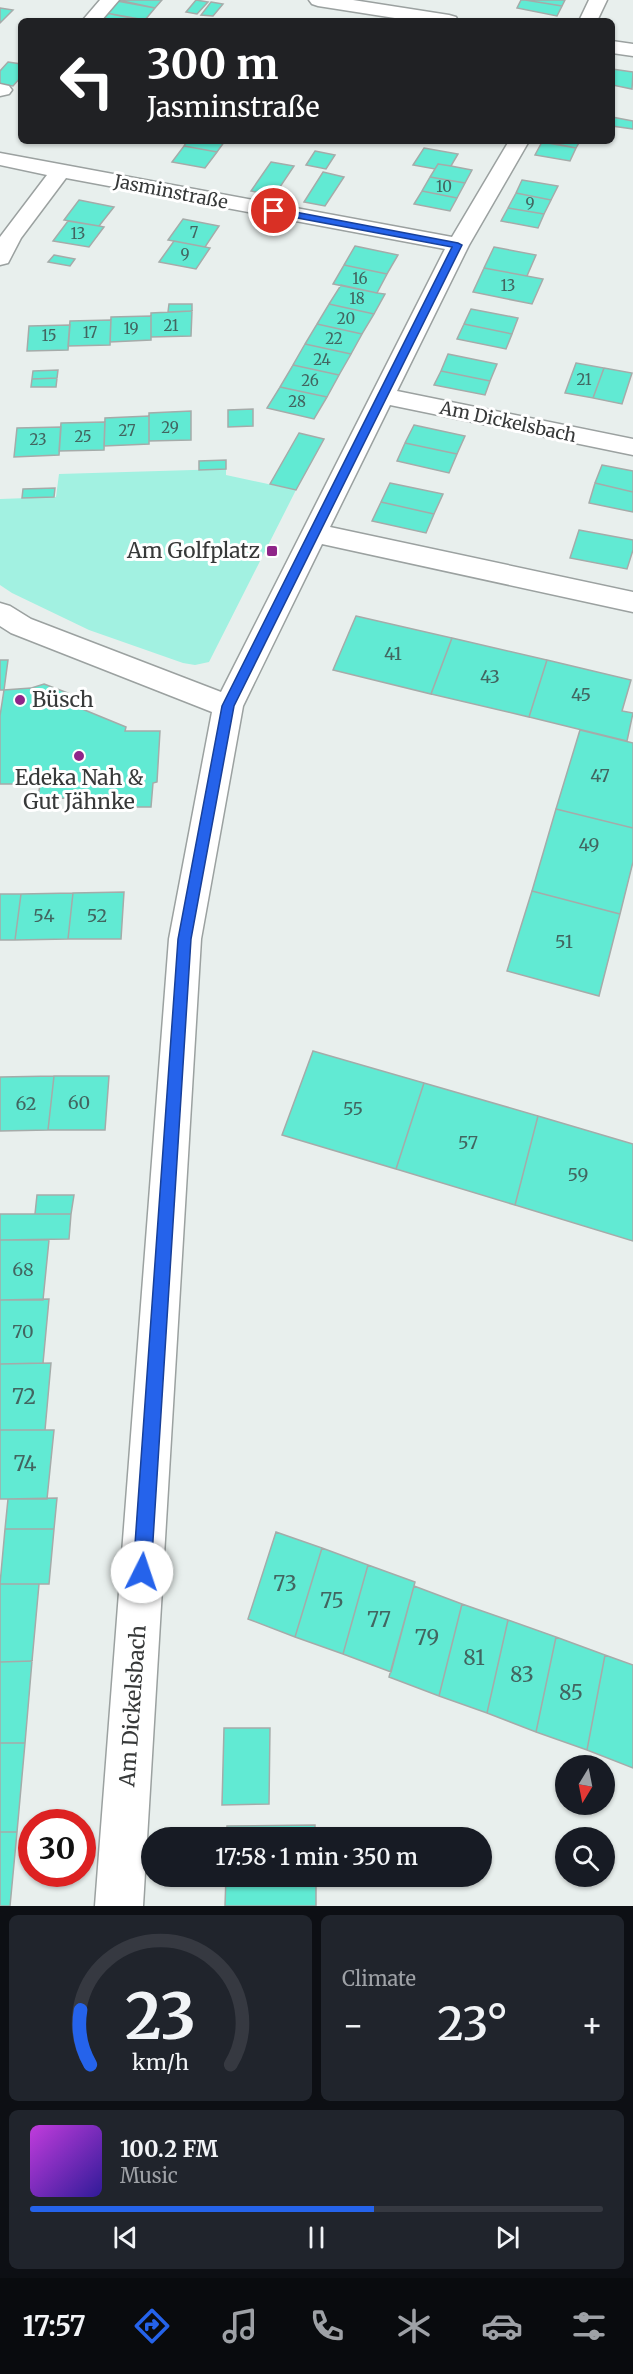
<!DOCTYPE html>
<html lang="en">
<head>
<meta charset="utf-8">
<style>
	:root { --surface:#171b24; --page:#20242c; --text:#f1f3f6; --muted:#9ea1a6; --line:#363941; --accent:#2563eb }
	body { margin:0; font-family:Merriweather,serif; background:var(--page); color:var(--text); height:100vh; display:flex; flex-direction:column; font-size:22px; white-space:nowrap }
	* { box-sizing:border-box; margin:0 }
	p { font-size:20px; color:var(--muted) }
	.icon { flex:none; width:33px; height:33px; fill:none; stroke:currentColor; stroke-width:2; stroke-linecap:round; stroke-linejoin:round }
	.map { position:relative; height:1906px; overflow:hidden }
	.drawer { display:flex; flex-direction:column; gap:9px; padding:9px; background:#0d0f14; flex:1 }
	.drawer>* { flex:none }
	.top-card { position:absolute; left:18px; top:18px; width:597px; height:126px; border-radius:9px; box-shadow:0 2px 4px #0004; background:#202124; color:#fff; overflow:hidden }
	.needle { width:39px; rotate:190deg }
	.controls { position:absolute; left:555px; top:1755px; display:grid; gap:12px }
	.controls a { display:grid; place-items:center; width:60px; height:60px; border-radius:50%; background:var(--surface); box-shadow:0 2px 4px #0004; font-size:30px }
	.speed { position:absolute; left:18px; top:1809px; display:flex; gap:12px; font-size:30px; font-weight:700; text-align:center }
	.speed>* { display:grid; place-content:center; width:78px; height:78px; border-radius:50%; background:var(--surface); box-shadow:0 2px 4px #0004; line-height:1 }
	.speed .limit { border:9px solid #d22; background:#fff; color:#111 }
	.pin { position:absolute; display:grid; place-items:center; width:51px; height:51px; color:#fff; margin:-26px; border:3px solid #fff; border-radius:50%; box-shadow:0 2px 6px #0007 }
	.me { position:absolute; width:66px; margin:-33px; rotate:4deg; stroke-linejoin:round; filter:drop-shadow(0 0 4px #0008) }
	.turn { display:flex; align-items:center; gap:21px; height:126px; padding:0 30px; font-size:27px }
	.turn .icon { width:78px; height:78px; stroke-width:2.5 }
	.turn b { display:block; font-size:42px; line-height:51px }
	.big { font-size:45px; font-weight:600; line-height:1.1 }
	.drawer .widget { flex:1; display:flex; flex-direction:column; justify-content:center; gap:9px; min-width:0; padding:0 21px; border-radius:9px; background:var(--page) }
	.drawer .dial { align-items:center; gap:0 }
	.dial svg { height:156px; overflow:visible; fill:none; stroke:var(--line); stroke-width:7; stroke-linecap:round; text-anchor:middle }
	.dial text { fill:var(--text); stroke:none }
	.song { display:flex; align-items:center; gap:18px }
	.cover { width:72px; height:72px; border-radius:9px; background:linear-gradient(135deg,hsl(290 70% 55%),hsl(250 70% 35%)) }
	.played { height:6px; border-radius:3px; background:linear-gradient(90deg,var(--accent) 60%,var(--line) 60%) }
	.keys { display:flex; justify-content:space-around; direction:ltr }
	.heat { display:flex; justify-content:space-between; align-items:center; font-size:33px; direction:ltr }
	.drawer .tiles { flex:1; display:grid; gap:9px; grid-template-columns:1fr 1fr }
	.widget:last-child { grid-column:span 2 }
	.trip { position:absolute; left:141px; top:1827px; width:351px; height:60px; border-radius:30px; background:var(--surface); box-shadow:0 2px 4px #0004; font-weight:600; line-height:60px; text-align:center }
	.tabs { display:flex; height:96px; justify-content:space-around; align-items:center; background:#090b0e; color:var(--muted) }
	.tabs .icon { width:42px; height:42px }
	.tabs .selected { color:var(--accent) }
	.tabs b { font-size:27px; color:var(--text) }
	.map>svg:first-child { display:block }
	.green { fill:#a2f1e1 }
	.building { fill:#61ead3; stroke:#a5aba9; stroke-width:1.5 }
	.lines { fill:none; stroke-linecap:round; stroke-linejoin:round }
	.minor-casing { stroke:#9ba1a0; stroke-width:3 }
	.minor { fill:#fff; fill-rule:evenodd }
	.route { fill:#2563eb; stroke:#184099; stroke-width:1.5 }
	.poi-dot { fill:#8f2589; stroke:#fff; stroke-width:2 }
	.labels { text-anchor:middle; stroke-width:6; stroke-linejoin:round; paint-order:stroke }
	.far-number-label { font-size:15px; fill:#426560 }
	.far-street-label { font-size:18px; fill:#373939; stroke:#fff }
	.number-label { font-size:18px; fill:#426560 }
	.poi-label { font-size:21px; fill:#373939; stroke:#fff; text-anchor:end }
	.near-number-label { font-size:21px; fill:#426560 }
	.street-label { font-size:21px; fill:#373939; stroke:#fff }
</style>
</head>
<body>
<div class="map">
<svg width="633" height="1906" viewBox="0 0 633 1906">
	<rect width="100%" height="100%" fill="#e8efed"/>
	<path class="green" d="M226,469V475L296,490L209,662L195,665L183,663L89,630L12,593L0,585V499L56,497L59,474Z"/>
	<path class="building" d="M118,0H162L155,8Z
		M196,0L208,2L197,14L186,12Z
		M521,0H525L562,6L557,16L517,8Z
		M525,0H565L562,6Z
		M117,1L155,8L145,20L106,13Z
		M211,2L223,4L213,16L201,15Z
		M0,8L13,10L0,23Z
		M106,13L131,18L128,21H99Z
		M8,62L21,64V77L13,86L0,84V71Z
		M612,69L633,72L632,89L612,85Z
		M612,117L633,121V129L612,126Z
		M187,141H225L217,152L184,146Z
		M542,141H580L576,148Z
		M542,142L576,148L570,161L535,155Z
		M184,146L217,152L205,168L172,162Z
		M424,148L458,154L451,166L438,164L435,169L413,165Z
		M315,151L335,155L326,169L306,165Z
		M271,162L294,166L274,196L251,191Z
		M438,164L451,166L472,170L465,183L430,177Z
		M323,172L344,177L325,206L304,202Z
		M430,177L465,183L457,198L422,191Z
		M522,180L558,186L551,200L516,193Z
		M422,191L457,198L450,211L414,204Z
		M516,193L551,200L544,214L508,208Z
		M79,200L114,207L99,226L64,220Z
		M508,208L544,214L538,228L501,221Z
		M183,219L219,226L205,247L168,240Z
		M68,221L99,226L104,227L89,247L53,241Z
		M174,241L205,247L210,248L196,269L159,262Z
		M355,246L398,255L387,274L344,265Z
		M494,247L536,255L527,276L484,268Z
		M54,255L75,259L70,266L48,262Z
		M344,265L387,274L377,293L333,284Z
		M484,268L543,279L532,304L473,292Z
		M341,285L377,293L385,294L374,314L329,304Z
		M169,304H192V311L168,312Z
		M329,304L374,314L362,334L317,324Z
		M471,309L518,318L512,334L464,324Z
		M192,311L191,336L151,337V313Z
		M151,316V340L110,342L111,317Z
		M111,320L110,345L68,346L70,321Z
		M317,324L362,334L351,354L305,344Z
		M464,324L512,334L506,349L457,339Z
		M70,325L68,350L27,351L29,326Z
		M305,344L351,354L339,375L293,365Z
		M448,354L497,364L490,381L441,371Z
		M576,363L604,368L593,398L565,393Z
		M293,365L339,375L327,397L280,387Z
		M604,368L632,373L622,404L593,398Z
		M58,370L57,378L32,379L33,371Z
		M441,371L490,381L485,395L434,385Z
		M57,378L56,387H31L32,379Z
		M280,387L327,397L314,419L267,408Z
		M253,409V426L228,427V410Z
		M191,411V440L149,441V413Z
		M149,416V444L104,446L105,418Z
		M105,422L104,450L59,451L61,423Z
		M414,425L465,436L457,454L405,443Z
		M61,427L59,455L14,457L17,428Z
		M299,433L324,439L296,490L270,484Z
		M405,443L457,454L449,473L397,461Z
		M226,460V469L199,470V461Z
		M602,465L633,471V492L595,483Z
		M390,483L443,494L434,514L381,502Z
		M595,483L633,492V512L589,503Z
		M55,488L54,497L22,498L23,489Z
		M381,502L434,514L426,533L372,521Z
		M579,530L633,540V550L627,569L570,558Z
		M356,616L452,638L431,694L333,670Z
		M452,638L547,660L529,717L431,694Z
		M0,660H8L4,690H0Z
		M547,660L631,680L622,711L633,713L627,741L529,717Z
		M44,684L68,693L69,703L31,688Z
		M31,688L126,727L125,731H160L157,782L153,783L151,807H69L70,798L38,799L40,784H0V716L4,690Z
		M580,730L633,743V828L556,809Z
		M556,809L633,828V862L620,914L532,891Z
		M532,891L620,914L599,996L507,971Z
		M124,892L121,939H68L73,893Z
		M73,893L68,939L15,940L21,894Z
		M0,894H21L15,940H0Z
		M313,1051L424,1083L396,1169L282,1135Z
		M54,1076H109L105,1130H48Z
		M54,1076L48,1130L0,1131V1077Z
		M424,1083L538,1116L515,1205L396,1169Z
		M538,1116L633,1144V1241L515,1205Z
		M37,1195H74L71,1214H35Z
		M0,1214H71L69,1239L0,1240Z
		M0,1240H49L43,1300H0Z
		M49,1299L43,1363L0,1364V1300Z
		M51,1363L45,1430H0V1364Z
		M0,1430H54L47,1499H0Z
		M57,1498L54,1529H5L8,1499Z
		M5,1529H54L49,1584H0Z
		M276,1532L322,1548L295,1637L248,1619Z
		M322,1548L368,1565L343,1654L295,1637Z
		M368,1565L415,1582L391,1672L343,1654Z
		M0,1584H39L32,1661L0,1662Z
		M414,1586L462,1604L439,1696L389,1677Z
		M462,1604L508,1620L487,1713L439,1696Z
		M508,1620L556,1637L536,1732L487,1713Z
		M556,1637L605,1655L587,1750L536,1732Z
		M605,1655L633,1665V1768L587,1750Z
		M32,1661L25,1743H0V1662Z
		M224,1728H270L269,1804L222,1805Z
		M0,1743H25L17,1832H0Z
		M315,1825V1838H226L227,1826Z
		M0,1832H17L10,1906H0Z
		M226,1876H316V1906H225Z"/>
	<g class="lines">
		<defs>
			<path id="minor" d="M100,0H119L101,21H82Z
				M309,0H353L449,15L456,17L458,21H414L318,6L312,4Z
				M589,0H607L597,21H579Z
				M612,41L633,44V56L612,53Z
				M0,84L9,86L12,90L9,94L0,96Z
				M509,141H529L469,245L397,391L633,439V455L390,405L330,527L633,592V612L322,544L243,706L201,939L143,1906H95L169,939L212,712L11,633L0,626V603L10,606L31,619L221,692L445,249L66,178L21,238L8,263L0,265V237L47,175L0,165V153L452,237Z"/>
		</defs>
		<use href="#minor" class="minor-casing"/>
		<use href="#minor" class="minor"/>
	</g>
	<path class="route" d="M274,208L458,243L462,245L234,706L191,939L151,1572L148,1579L142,1581L136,1579L133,1572L178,939L222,706L452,247L271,213L269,211Z"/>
	<g class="poi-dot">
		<rect x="266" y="545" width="12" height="12" rx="3"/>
		<circle cx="20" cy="700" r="6"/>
		<circle cx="79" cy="756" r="6"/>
	</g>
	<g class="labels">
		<g class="far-number-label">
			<text x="444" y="192">10</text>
			<text x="530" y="209">9</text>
			<text x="194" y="238">7</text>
			<text x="78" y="239">13</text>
			<text x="185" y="260">9</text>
			<text x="360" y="284">16</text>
			<text x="508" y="291">13</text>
			<text x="357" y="304">18</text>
			<text x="346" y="324">20</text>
			<text x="171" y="331">21</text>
			<text x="131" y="334">19</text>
			<text x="90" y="338">17</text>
			<text x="49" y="341">15</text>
			<text x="334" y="344">22</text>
			<text x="322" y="365">24</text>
			<text x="584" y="385">21</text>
			<text x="310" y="386">26</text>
			<text x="297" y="407">28</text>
			<text x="170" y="433">29</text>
			<text x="127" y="436">27</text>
			<text x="83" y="442">25</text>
			<text x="38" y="445">23</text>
		</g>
		<g class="far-street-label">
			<text transform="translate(171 192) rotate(11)" y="6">Jasminstraße</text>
			<text transform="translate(508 422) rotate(12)" y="6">Am Dickelsbach</text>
		</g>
		<g class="number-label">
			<text x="393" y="660">41</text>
			<text x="490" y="683">43</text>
			<text x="581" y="701">45</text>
			<text x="600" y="782">47</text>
			<text x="589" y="851">49</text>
			<text x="44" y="922">54</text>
			<text x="97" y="922">52</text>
			<text x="564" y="948">51</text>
			<text x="79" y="1109">60</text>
			<text x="26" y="1110">62</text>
			<text x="353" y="1115">55</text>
			<text x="468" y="1149">57</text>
			<text x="578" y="1181">59</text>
			<text x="23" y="1276">68</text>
			<text x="23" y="1338">70</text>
		</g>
		<g class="poi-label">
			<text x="260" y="558">Am Golfplatz</text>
			<text x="32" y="707" text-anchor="start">Büsch</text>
			<text x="79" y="785" text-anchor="middle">Edeka Nah &amp;<tspan x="79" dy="24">Gut Jähnke</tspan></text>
		</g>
		<g class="near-number-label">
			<text x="24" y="1404">72</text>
			<text x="25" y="1471">74</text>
			<text x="285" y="1591">73</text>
			<text x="332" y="1608">75</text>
			<text x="379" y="1627">77</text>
			<text x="427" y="1645">79</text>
			<text x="474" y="1665">81</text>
			<text x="522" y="1682">83</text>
			<text x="571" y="1700">85</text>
		</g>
		<g class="street-label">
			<text transform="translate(133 1706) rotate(-86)" y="7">Am Dickelsbach</text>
		</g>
	</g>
</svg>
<div class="controls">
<a><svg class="needle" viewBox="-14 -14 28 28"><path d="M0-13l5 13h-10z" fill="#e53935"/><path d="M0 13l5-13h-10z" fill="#9ea1a6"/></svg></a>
<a><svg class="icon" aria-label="search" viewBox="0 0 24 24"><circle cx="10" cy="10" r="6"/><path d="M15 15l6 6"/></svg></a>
</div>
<div class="speed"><div class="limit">30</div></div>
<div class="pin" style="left:274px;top:211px;background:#d93025"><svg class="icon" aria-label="arrive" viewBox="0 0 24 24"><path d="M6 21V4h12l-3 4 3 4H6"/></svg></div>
<svg class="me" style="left:142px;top:1572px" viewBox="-20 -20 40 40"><circle r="19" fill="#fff"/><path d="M0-13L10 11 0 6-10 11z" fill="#2563eb"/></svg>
<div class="trip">17:58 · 1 min · 350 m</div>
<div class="top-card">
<div class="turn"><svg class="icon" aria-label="left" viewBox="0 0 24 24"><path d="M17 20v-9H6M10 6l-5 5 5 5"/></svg><div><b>300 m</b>Jasminstraße</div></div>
</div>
</div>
<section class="drawer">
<div class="tiles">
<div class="widget dial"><svg viewBox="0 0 100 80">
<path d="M14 69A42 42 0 1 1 86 69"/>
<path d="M14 69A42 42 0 0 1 9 41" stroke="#2563eb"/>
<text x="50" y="56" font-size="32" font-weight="700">23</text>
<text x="50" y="72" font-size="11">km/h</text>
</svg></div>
<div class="widget"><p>Climate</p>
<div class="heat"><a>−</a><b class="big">23°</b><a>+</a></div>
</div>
<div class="widget">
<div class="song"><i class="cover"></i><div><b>100.2 FM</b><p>Music</p></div></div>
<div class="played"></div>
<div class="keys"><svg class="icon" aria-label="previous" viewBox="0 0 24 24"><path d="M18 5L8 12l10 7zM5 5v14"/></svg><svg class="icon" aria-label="pause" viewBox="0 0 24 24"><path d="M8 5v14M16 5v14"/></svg><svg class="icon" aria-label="next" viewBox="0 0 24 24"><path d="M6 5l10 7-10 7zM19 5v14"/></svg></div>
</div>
</div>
</section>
<nav class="tabs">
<b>17:57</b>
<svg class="icon selected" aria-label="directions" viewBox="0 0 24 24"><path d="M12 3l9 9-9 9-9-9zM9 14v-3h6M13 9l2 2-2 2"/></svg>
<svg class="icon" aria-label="music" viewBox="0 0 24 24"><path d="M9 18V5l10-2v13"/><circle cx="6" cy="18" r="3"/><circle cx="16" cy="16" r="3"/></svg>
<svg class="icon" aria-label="phone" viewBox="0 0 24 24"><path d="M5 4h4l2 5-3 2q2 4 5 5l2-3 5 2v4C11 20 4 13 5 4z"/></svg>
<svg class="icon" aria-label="climate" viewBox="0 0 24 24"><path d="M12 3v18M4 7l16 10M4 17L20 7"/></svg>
<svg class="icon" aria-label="car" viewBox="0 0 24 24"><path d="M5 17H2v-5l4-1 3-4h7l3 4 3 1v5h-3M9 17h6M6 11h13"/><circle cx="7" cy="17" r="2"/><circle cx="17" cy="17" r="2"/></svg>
<svg class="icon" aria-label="filters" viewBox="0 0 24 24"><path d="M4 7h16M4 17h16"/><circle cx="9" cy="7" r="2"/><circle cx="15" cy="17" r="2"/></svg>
</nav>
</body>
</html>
